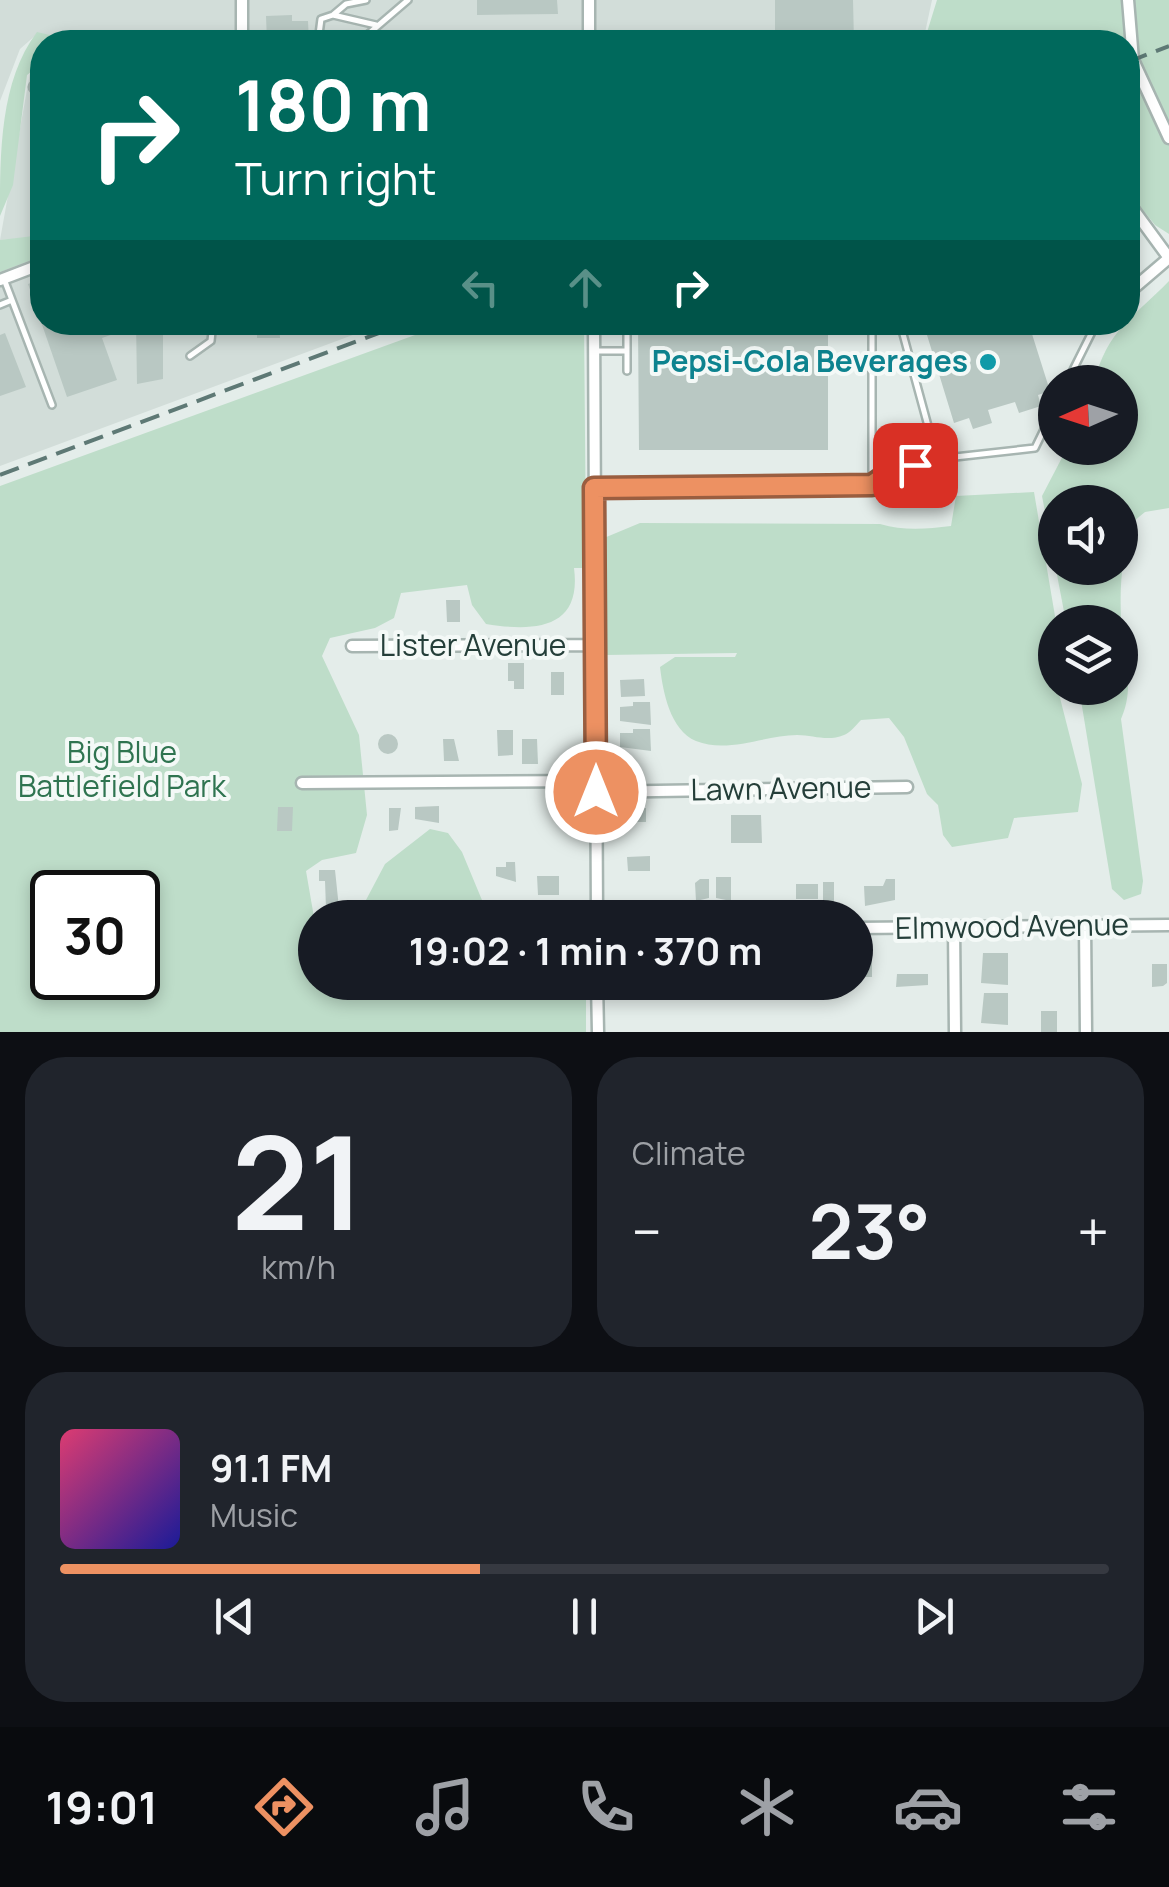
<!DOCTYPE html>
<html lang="en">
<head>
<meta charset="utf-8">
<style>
	:root { --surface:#171b24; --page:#20242c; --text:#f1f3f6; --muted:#9ea1a6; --line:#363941; --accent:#ed9162 }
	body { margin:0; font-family:Manrope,sans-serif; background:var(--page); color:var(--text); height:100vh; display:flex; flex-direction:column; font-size:38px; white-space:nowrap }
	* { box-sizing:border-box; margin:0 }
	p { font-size:32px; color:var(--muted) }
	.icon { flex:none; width:55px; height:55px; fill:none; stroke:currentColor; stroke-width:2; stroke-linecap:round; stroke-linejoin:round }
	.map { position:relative; height:1032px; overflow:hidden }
	.sheet { display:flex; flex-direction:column; gap:25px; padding:25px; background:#0d0f14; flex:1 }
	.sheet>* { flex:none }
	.banner { position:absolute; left:30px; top:30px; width:1110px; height:305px; border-radius:40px; box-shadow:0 5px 15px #0003; background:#00695c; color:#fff; overflow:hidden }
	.needle { width:65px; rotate:267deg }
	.tools { position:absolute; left:1038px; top:365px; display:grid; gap:20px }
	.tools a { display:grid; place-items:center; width:100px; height:100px; border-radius:50%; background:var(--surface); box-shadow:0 5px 15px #0003; font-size:50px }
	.speed { position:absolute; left:30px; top:870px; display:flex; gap:20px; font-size:50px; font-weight:700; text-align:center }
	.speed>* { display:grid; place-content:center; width:130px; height:130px; border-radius:50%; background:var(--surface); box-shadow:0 5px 15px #0003; line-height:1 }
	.speed .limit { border:5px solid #111; border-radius:15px; background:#fff; color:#111 }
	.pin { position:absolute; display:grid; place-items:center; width:85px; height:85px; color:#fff; margin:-42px; border-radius:20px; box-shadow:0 5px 15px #0006 }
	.me { position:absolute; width:110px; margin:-55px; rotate:0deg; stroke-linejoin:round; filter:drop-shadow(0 0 8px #0008) }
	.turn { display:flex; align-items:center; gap:35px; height:210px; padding:0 40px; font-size:45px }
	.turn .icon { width:130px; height:130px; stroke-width:2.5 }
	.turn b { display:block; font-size:70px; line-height:85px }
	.lanes { display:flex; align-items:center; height:95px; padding:0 40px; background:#0003; justify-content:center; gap:50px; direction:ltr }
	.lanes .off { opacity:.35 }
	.big { font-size:75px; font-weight:700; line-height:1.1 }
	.sheet .widget { flex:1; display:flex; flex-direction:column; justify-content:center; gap:15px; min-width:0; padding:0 35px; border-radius:40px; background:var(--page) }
	.sheet .dial { align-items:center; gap:0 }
	.dial b { font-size:130px; line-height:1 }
	.song { display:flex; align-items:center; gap:30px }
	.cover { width:120px; height:120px; border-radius:15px; background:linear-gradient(135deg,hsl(340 70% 55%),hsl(240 70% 35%)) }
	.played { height:10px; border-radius:5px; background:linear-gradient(90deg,var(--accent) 40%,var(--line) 40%) }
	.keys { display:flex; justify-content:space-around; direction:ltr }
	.heat { display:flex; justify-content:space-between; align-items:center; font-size:55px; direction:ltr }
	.sheet .tiles { flex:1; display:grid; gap:25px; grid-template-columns:1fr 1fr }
	.widget:last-child { grid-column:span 2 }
	.trip { position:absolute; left:298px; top:900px; width:575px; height:100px; border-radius:50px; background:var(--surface); box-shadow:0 5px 15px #0003; font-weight:700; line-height:100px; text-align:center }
	.tabs { display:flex; height:160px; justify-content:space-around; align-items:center; background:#090b0e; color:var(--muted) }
	.tabs .icon { width:70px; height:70px }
	.tabs .current { color:var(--accent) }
	.tabs b { font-size:45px; color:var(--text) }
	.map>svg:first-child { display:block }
	.built { fill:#d2ddd9 }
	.green { fill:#beddc9; fill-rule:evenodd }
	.building { fill:#b9c8c3 }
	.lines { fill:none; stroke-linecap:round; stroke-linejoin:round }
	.lane-casing { stroke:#a7b5b1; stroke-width:10 }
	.street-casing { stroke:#a7b5b1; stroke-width:15 }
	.lane { stroke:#fff; stroke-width:5 }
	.street { stroke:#fff; stroke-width:10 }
	.rail { stroke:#5e7975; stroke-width:4; stroke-dasharray:20 10; stroke-linecap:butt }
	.route-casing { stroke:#9a5e40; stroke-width:25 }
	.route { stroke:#ed9162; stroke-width:18 }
	.culture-dot { fill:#0f9aa8; stroke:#f4f9f7; stroke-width:4 }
	.labels { text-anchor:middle; stroke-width:8; stroke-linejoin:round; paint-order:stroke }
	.culture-label { font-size:30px; font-weight:bold; fill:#0d838f; stroke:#f4f9f7; text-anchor:end }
	.street-label { font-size:30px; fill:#243e39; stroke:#f4f9f7 }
	.park-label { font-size:30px; fill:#2f7450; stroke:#f4f9f7 }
</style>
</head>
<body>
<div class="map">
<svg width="1169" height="1032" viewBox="0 0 1169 1032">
	<rect width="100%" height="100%" fill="#e4edea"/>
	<path class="built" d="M0,0H932L923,42H42V238L0,240L37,34L20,49L0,101Z
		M42,245V322L385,323L0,466V263Z"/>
	<path class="green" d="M937,0H1169V234L1155,225L1128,192V42H924Z
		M37,32L54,36L55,42H42V63L27,75L13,185L0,216C0,152 0,81 37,32Z
		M42,235V256L0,272V240Z
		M1169,281V508L1145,512L1134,521C1120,555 1119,597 1122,632C1124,665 1135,687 1121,719L1143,881L1141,894L1124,900L1112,889L1079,688H1120V622H1066L1042,496L1067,448H1120V382H1094C1108,329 1133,318 1169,281ZM1120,502V568H1055V502Z
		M448,323H584L586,544H604V538L640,523L880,524C904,531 926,529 951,526L956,496L1034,492L1056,622L1055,638L1047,639V647L1082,784L1078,812L1014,818L1008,838L952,847L943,835L938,805L927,794L904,737L889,718L861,720C856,725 850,733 844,735C827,742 814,735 797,735C765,735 728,754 696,741C670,730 663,692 660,667L675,657H735L737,653L606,655L585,633V568H574C582,629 535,632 486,624L472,605L467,585L401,593L394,618L375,628L330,638L322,656L359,735L367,815L356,853L322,860L306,871L315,923V982L586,983V1032H0V486ZM52,892H138V978H52Z
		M430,829L448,833L462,852L489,917H357L385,864Z"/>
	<path class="building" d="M477,0H557L558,14L477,15Z
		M775,0H853L854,42H775Z
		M292,15V21H308L309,42H267L266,16Z
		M743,37L744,42H638V38Z
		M42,279V322H118L122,331L102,338L117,380L67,397L28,284Z
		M136,322H163V379L137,384Z
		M257,322H279L280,338H257Z
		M638,322H828V450H639Z
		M923,322H1055L1056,326L1032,334L1050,391L1038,395L1041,406L1019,413L1015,402L988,410L992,423L973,429L969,418L954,423Z
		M5,333L26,387L0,396V335Z
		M446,600H460V622H447Z
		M508,663H524V689H514V681H508Z
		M551,672H564V695H551Z
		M644,679L645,696L621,697L620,680Z
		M633,702H650L651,725L620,721V707L633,706Z
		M633,729H650L651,751L620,747V733H633Z
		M497,730H513V755L498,756Z
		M378 744a10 10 0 1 1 20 0a10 10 0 1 1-20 0Z
		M443,739H454L459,761H444Z
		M522,739H537L538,764H522Z
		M558,802H573V826L559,827Z
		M439,806V823L415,819V807Z
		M278,807H293L292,831H277Z
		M389,808H401L398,830L389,831Z
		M625,808H646V822H623Z
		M731,815H761L762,843H731Z
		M650,856V871H628L627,857Z
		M506,862H515L516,882L496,876V867H506Z
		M319,870H335L339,908H326L325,881H319Z
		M537,876H559V895H538Z
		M716,877H731V901L716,898Z
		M700,879H709V898L696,901L695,883Z
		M886,879H895V900L865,906L864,886H883Z
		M823,882H834V904H823Z
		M796,884H818V899H796Z
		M983,953H1008V985L981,983Z
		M855,957H872V977H855Z
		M1152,964H1167V983L1163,986L1152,987Z
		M897,974H928V985L896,987Z
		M984,993H1008V1025L981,1023Z
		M1041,1011H1057V1032H1041Z"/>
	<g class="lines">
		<defs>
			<path id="lane" d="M333,15L346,4L366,0
				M318,42L321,19L333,15L376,25
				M359,42L408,0
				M4,279L52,405
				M0,305L12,300
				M627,322V351
				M844,322L845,328
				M903,334L937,459L1035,448L1055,407
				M597,351H627V371
				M190,356L211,341L213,322
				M1067,382L1097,322
				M872,485L892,471L937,459
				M597,488L872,485V322"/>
			<path id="street" d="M242,0V42
				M589,0V42
				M1128,0L1133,60L1169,138
				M35,87H42
				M1128,202L1169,258
				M0,280L42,264
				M1128,293L1169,258
				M594,322L597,918
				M352,646L594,645
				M302,783L595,781
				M596,792L907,787
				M1085,925L1086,1032
				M954,927L955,1032
				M855,928L1169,925
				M597,982L598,1032"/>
		</defs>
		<use href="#lane" class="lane-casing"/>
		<use href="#street" class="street-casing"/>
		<use href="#lane" class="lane"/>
		<use href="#street" class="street"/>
		<path class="rail" d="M1128,62L1169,46
			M0,475L408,322"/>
	</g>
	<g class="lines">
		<defs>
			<path id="route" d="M596,792L594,488L872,485L892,471L915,465"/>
		</defs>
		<use href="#route" class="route-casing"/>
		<use href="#route" class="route"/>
	</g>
	<circle class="culture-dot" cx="988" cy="362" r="10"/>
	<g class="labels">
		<g class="culture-label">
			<text x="968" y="372">Pepsi-Cola Beverages</text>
		</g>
		<g class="street-label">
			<text x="473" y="656">Lister Avenue</text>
			<text transform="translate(781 789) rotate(-1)" y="10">Lawn Avenue</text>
			<text transform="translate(1012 927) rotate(-1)" y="10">Elmwood Avenue</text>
		</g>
		<g class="park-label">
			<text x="122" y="763">Big Blue<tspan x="122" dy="34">Battlefield Park</tspan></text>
		</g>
	</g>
</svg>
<div class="tools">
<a><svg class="needle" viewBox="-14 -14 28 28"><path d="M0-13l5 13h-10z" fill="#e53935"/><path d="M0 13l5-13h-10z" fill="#9ea1a6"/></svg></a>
<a><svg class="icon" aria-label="sound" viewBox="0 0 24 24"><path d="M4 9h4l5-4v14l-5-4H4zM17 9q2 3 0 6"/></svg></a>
<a><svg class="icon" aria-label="layers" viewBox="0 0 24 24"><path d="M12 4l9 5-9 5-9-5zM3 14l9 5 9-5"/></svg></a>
</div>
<div class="speed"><div class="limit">30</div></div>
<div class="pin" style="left:915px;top:465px;background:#d93025"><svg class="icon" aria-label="arrive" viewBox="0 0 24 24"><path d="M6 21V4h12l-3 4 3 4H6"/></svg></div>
<svg class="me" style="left:596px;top:792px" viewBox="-20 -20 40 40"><circle r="17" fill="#ed9162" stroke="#fff" stroke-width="3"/><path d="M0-11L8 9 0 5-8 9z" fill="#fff"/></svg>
<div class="trip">19:02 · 1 min · 370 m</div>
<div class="banner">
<div class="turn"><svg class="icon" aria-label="right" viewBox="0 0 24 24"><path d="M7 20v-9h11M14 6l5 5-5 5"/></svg><div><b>180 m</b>Turn right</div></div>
<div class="lanes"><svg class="icon off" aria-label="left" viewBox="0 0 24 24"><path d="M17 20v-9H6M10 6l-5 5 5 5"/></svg><svg class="icon off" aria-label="ahead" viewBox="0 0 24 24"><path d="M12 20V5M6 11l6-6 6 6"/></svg><svg class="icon" aria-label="right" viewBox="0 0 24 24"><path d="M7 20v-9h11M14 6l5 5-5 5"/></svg></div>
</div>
</div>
<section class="sheet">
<div class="tiles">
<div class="widget dial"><b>21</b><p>km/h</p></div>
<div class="widget"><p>Climate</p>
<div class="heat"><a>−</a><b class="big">23°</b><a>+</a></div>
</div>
<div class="widget">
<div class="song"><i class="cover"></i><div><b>91.1 FM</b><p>Music</p></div></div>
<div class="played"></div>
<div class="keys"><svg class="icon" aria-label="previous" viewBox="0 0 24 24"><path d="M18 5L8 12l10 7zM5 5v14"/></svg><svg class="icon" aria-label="pause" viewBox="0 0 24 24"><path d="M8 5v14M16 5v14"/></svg><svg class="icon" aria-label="next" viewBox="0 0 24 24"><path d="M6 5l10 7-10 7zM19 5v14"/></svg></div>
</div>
</div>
</section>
<nav class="tabs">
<b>19:01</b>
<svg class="icon current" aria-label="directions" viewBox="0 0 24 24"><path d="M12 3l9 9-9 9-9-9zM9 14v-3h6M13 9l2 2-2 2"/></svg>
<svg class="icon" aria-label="music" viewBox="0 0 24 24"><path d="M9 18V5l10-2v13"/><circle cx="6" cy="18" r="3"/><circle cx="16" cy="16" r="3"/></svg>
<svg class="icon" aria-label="phone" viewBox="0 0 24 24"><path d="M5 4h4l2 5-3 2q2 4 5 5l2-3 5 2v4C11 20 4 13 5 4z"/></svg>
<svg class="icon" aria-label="climate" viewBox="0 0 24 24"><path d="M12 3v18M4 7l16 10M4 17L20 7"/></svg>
<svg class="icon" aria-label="car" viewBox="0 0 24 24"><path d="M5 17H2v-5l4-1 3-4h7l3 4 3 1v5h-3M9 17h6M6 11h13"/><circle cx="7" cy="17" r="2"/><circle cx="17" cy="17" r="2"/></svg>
<svg class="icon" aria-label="filters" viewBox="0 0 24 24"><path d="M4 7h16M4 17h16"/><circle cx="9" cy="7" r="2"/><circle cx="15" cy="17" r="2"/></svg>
</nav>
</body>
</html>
